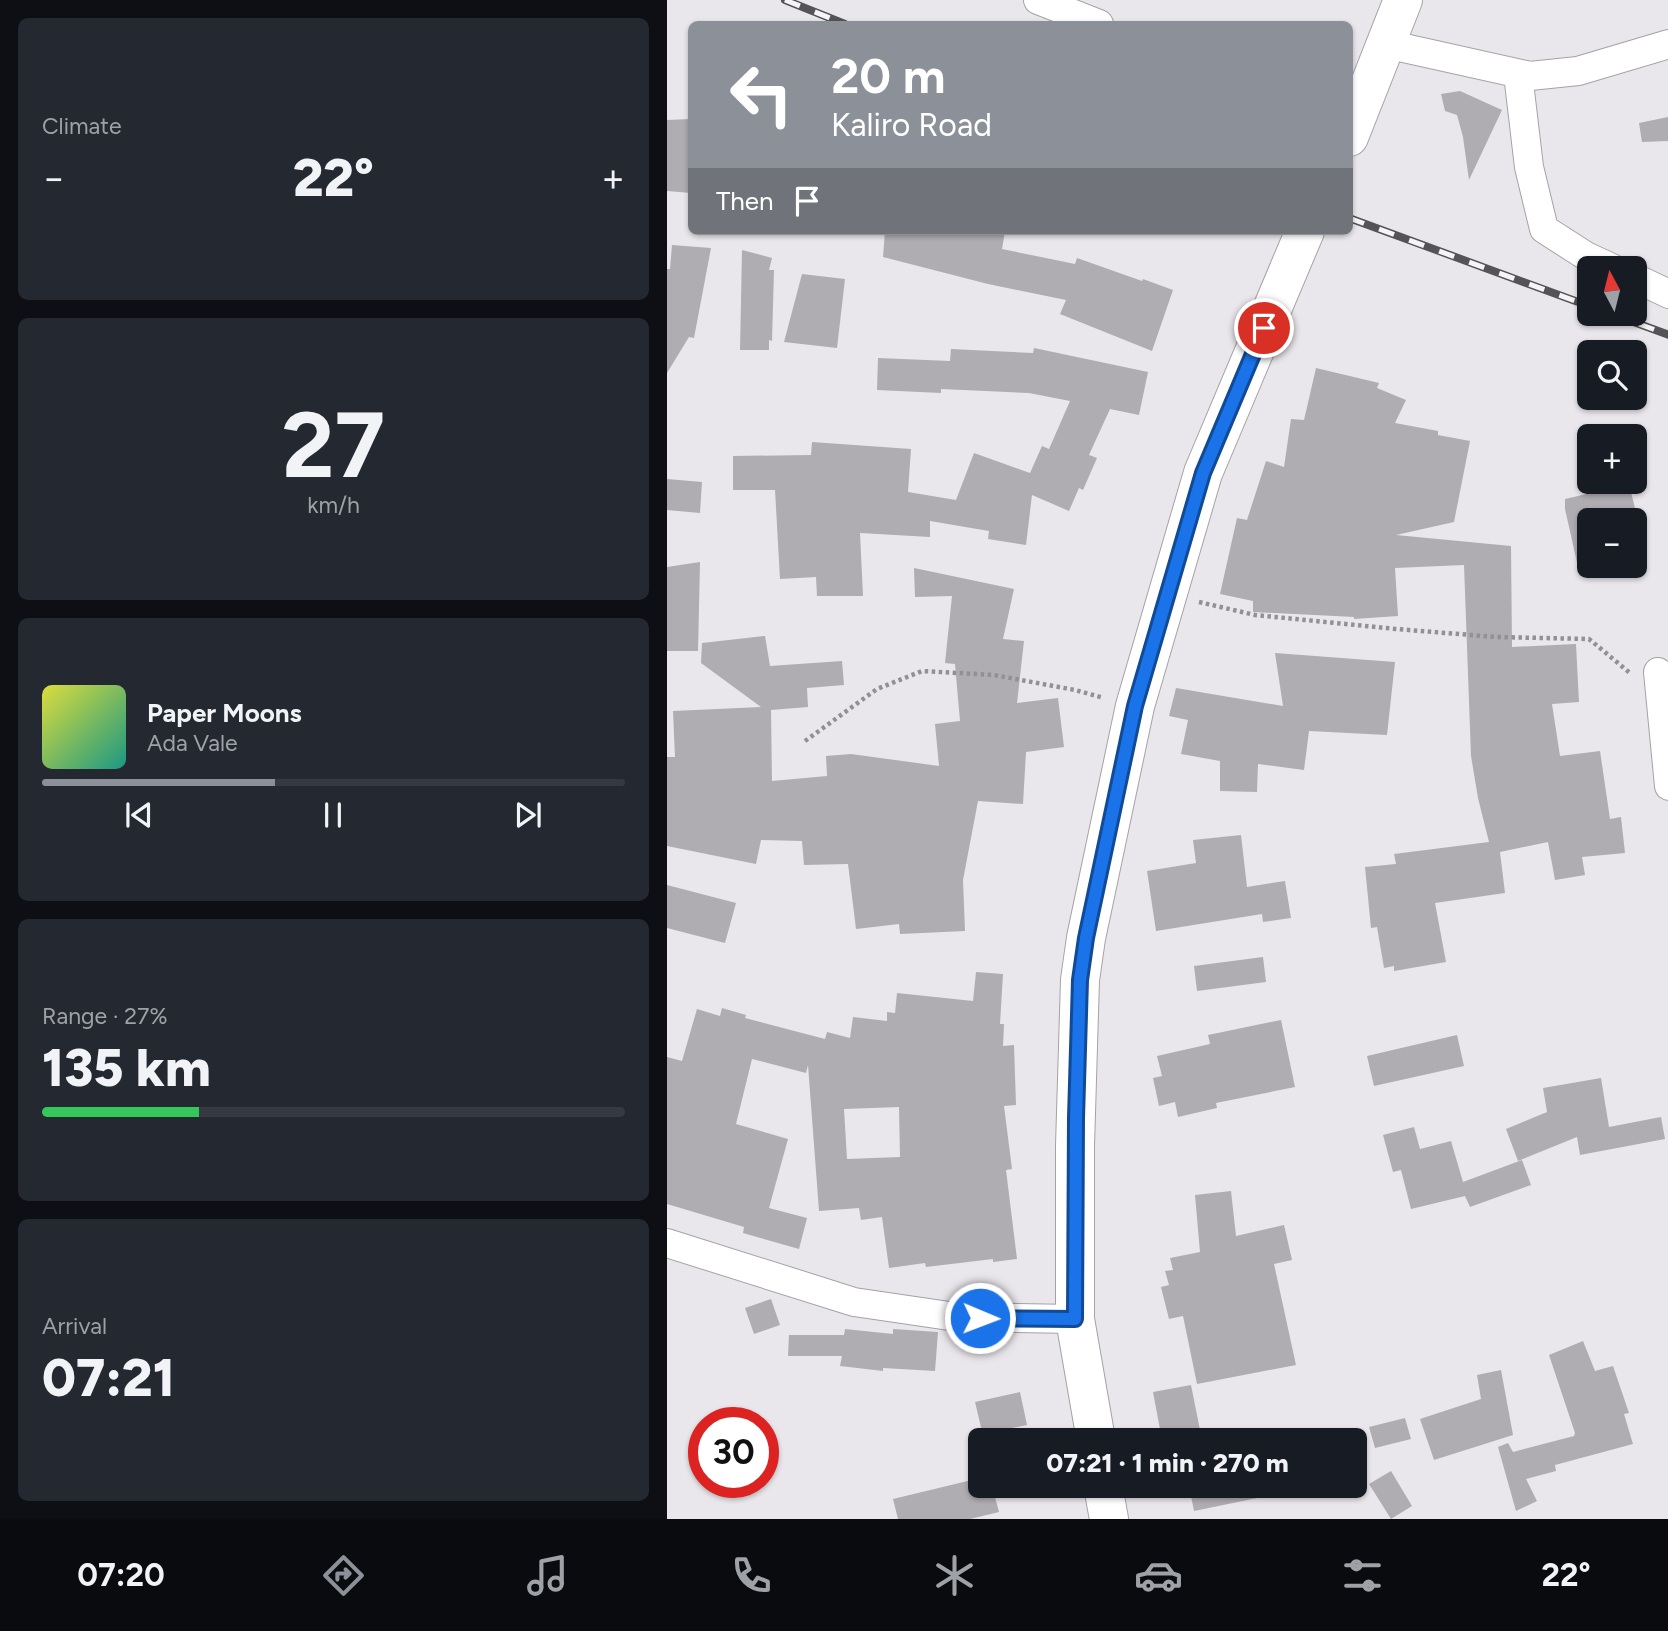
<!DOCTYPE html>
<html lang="en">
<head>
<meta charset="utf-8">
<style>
	:root { --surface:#171b24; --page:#242831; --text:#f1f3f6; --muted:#9ea1a6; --line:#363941; --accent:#8c9099 }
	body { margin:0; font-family:Figtree,sans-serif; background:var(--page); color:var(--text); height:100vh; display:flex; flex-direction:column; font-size:26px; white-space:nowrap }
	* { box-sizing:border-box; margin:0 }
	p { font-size:23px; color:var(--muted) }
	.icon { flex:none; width:38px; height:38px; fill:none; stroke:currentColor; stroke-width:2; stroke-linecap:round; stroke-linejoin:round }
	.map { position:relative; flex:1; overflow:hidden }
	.panel { display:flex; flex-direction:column; gap:18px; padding:18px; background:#0d0f14; width:667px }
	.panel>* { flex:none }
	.guide { position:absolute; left:21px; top:21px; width:665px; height:214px; border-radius:10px; box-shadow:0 2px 5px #0004; background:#8c9099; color:#fff; overflow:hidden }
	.needle { width:46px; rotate:353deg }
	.tools { position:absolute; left:910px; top:256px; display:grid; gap:14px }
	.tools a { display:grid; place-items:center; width:70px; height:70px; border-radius:10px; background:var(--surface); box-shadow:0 2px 5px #0004; font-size:35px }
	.speed { position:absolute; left:21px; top:1407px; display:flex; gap:14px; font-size:35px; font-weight:700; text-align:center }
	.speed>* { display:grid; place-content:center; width:91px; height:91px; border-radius:50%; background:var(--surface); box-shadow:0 2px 5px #0004; line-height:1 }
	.speed .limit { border:10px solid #d22; background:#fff; color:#111 }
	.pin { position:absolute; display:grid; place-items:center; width:60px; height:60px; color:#fff; margin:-30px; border:4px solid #fff; border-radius:50%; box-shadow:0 2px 7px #0007 }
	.me { position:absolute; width:77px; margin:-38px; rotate:91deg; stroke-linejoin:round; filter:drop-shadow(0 0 5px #0008) }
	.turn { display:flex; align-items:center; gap:24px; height:147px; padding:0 28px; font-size:32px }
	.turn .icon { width:91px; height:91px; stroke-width:2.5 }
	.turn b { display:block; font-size:49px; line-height:60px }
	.then { display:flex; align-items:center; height:66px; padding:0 28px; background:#0003; gap:14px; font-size:26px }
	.big { font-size:52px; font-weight:800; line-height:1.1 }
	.panel .card { flex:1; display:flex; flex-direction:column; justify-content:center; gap:10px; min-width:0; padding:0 24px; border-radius:10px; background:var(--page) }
	.panel .dial { align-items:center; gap:0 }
	.dial b { font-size:91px; line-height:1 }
	.song { display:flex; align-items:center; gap:21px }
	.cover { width:84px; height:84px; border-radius:10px; background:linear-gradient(135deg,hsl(60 70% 55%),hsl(170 70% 35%)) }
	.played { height:7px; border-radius:4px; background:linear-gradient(90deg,var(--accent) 40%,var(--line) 40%) }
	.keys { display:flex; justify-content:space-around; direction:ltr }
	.heat { display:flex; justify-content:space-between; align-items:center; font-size:38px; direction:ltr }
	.charge { height:10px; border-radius:5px; background:linear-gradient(90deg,#34c759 27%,var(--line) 0) }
	.trip { position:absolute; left:301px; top:1428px; width:399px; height:70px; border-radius:10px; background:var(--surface); box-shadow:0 2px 5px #0004; font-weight:800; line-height:70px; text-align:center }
	.dock { display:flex; height:112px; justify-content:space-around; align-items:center; background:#090b0e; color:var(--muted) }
	.dock .icon { width:49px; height:49px }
	.dock .on { color:var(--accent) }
	.dock b { font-size:32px; color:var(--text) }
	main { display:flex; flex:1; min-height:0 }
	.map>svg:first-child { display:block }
	.building { fill:#afadb1; fill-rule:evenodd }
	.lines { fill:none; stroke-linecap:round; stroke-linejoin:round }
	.minor-casing { stroke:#a5a2a6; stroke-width:30 }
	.secondary-casing { stroke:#a5a2a6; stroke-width:40 }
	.path { stroke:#929093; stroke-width:4.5; stroke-dasharray:3.5 3.5; stroke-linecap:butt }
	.minor { stroke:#fff; stroke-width:28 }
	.secondary { stroke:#fff; stroke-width:38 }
	.rail-casing { stroke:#545355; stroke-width:8 }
	.rail { stroke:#f6f4f8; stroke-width:5; stroke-dasharray:16; stroke-linecap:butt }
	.route-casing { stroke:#114b97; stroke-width:18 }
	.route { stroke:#1a73e8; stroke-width:12 }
</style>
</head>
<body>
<main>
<section class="panel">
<div class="card"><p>Climate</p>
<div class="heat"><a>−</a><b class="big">22°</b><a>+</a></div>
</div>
<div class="card dial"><b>27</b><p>km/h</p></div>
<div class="card">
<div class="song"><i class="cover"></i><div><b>Paper Moons</b><p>Ada Vale</p></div></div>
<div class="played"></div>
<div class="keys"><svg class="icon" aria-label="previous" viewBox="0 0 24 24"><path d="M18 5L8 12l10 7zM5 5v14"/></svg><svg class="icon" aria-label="pause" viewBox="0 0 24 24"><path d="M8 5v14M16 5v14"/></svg><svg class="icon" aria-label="next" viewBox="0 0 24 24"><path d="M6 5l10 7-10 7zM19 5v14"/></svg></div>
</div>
<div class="card"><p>Range · 27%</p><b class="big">135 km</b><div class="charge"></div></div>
<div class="card"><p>Arrival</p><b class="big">07:21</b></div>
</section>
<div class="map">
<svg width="1002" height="1519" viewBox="0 0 1002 1519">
	<rect width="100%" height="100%" fill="#e9e7eb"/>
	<path class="building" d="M793,91L835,110L802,180L796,137L790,115L778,111L774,94Z
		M1001,117V141L975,142L972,123Z
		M24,119V193L0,191V120Z
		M218,231H338L335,249L408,264L410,258L475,281L476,279L506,290L485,351L393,314L399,300L321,284L216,257Z
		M5,245L44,248L27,338L22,337L0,373V269H3Z
		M75,250L105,258L102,270H107L105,341L102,340V350H73Z
		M135,274L178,279L170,348L117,342Z
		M367,348L481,372L472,415L443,409L422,455L430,458L416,490L412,488L402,511L365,495L359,545L321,539L322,531L263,521V537L193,533L196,596H150L149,577L113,579L108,490H66V456L144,455L145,442L244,449L241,492L289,500L307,453L363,473L375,446L382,449L403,401L362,393L274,389V393L210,390L211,358L283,361L284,349L366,353Z
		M649,368L712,383L710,388L739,400L728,423L771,431V435L803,441L787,522L729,535L844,546L845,647L909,644L912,702L885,704L893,756L933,751L943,819L954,817L958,853L915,857L918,875L888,880L881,842L833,852L838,893L768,903L779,962L727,971V966L717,968L710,927L704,928L698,867L729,864L727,854L822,842L811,798L804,756L797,565L728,568L731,616L687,619V617L586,612V601L553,594L570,518L580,520L599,461L617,467L624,419L637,420Z
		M0,479L35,482L33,513L0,510Z
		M962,484L971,520H922V575L913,576L898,509V499Z
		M33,562L31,651H0V567Z
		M247,568L347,589L336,639L357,641L350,703L391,698L397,747L359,752L356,804L311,801L296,880L298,931L233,934L232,924L189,929L181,864L137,865L135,841L94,840L89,864L0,846V757H8L6,711L94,707L34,663L35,643L98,636L103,666L175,661L177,685L140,688L141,707L104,710L105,781L160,776L159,756L184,754L272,766L268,724L293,721L288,664L278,663L285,596L248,597Z
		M608,653L728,662L720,735L642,731L637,770L591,764L590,792L553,791V761L514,754L521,720L502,716L509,688L616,706Z
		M574,835L580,887L618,881L624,918L596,922L595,914L489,931L480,871L529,863L526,840Z
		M0,885L69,903L58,943L0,928Z
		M596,957L599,982L530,991L527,966Z
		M309,972L336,974L333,1024H337L336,1046L347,1045L349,1105L337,1106L345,1169L339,1170L350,1259L326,1262V1259L259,1267L258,1263L222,1268L215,1217L194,1220L192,1208L152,1211L141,1065L139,1073L85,1059L69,1124L121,1139L102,1208L140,1218L132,1249L76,1233L77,1227L0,1204V1057L15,1061L30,1009L53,1016L55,1008L79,1015L78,1018L158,1039L160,1032L183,1038L186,1017L220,1021V1012L228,1013L230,993L306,1001ZM232,1107L233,1157L180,1159L177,1109Z
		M614,1020L628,1087L549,1103L550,1108L511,1117L508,1102L492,1106L486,1078L495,1076L490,1056L543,1044L541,1035Z
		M790,1035L797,1066L707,1086L700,1056Z
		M934,1078L942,1127L994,1117L998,1139L913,1155L910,1137L851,1161L839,1129L880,1112L876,1088Z
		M747,1127L753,1149L784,1141L796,1182L855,1160L864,1185L803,1207L798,1196L744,1209L734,1170L726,1172L716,1135Z
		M564,1191L569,1236L617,1225L625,1260L607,1264L629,1365L530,1384L516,1316L502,1319L494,1287L502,1285L498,1271L506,1270L503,1258L533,1252L528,1195Z
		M104,1299L113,1325L87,1334L78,1308Z
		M178,1329L226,1334V1329L271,1332L268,1371L216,1368V1371L173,1366L175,1356H121L122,1335H177Z
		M916,1341L928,1371L946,1366L962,1413L957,1414L966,1444L888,1465L889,1471L859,1479L870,1501L849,1511L831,1447L841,1443L846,1452L907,1436L908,1433L882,1355Z
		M834,1370L846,1435L767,1460L753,1419L814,1399L810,1375Z
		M524,1385L535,1440H495L486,1392Z
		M353,1392L360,1425L345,1428L348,1440H317L308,1402Z
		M738,1418L744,1439L708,1448L702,1427Z
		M724,1471L745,1506L724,1519L702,1484Z
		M313,1478V1486H325L332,1512L303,1519H231L226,1499Z
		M522,1486H599L600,1496L527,1511Z"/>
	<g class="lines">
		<defs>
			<path id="minor" d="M371,0L432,24
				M719,44L863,76L911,71L1002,44
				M851,74L862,167L877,229L919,256L945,268
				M968,278L1002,294
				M991,672L1002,786
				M0,1243L187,1302L289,1317L408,1319"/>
			<path id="secondary" d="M682,137L736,0
				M429,1440L408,1319V1146L413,980L419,938L468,706L536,473L638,231
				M436,1486L442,1519"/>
		</defs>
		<use href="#minor" class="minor-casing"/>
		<use href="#secondary" class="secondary-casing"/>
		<path class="path" d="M532,602L588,615L729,629L829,637L922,639L963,673
			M138,741L210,689L255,671L327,675L408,690L437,698"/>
		<use href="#minor" class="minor"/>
		<use href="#secondary" class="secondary"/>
		<defs>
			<path id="rail" d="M118,0L178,24
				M682,218L922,306
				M942,313L1002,335"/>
		</defs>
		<use href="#rail" class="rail-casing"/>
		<use href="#rail" class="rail"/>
	</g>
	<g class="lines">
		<defs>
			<path id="route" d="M313,1318L408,1319L409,1118L413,980L419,938L468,706L536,473L597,328"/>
		</defs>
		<use href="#route" class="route-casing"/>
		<use href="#route" class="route"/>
	</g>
</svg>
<div class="tools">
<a><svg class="needle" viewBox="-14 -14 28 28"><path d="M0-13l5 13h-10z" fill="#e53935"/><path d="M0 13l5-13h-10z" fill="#9ea1a6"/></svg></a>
<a><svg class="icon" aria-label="search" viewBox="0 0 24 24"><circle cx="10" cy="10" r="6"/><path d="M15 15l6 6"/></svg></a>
<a>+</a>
<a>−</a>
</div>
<div class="speed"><div class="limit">30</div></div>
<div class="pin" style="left:597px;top:328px;background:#d93025"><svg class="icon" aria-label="arrive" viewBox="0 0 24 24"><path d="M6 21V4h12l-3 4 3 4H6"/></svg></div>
<svg class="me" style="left:313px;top:1318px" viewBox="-20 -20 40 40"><circle r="17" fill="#1a73e8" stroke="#fff" stroke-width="3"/><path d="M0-11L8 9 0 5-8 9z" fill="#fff"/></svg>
<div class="trip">07:21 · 1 min · 270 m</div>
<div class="guide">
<div class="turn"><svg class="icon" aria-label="left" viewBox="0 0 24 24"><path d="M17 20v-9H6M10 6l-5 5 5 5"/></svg><div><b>20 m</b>Kaliro Road</div></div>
<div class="then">Then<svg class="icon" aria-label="arrive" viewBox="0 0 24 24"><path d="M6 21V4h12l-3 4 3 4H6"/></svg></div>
</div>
</div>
</main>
<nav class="dock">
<b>07:20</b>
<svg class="icon on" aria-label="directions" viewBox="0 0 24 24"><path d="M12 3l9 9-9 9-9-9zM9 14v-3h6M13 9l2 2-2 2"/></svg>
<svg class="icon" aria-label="music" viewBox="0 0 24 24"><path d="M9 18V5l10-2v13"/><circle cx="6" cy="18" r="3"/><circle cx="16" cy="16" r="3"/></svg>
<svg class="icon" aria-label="phone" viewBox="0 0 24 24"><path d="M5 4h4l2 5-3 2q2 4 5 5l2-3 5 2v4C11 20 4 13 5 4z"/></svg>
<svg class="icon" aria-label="climate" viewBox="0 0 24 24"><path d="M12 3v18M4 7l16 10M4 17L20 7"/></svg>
<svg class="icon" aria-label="car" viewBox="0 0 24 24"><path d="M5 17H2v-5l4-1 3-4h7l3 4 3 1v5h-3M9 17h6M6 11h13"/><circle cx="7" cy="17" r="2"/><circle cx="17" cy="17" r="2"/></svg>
<svg class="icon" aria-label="filters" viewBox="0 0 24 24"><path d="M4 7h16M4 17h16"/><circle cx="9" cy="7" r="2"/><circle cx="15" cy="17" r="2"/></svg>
<b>22°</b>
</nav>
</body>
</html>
